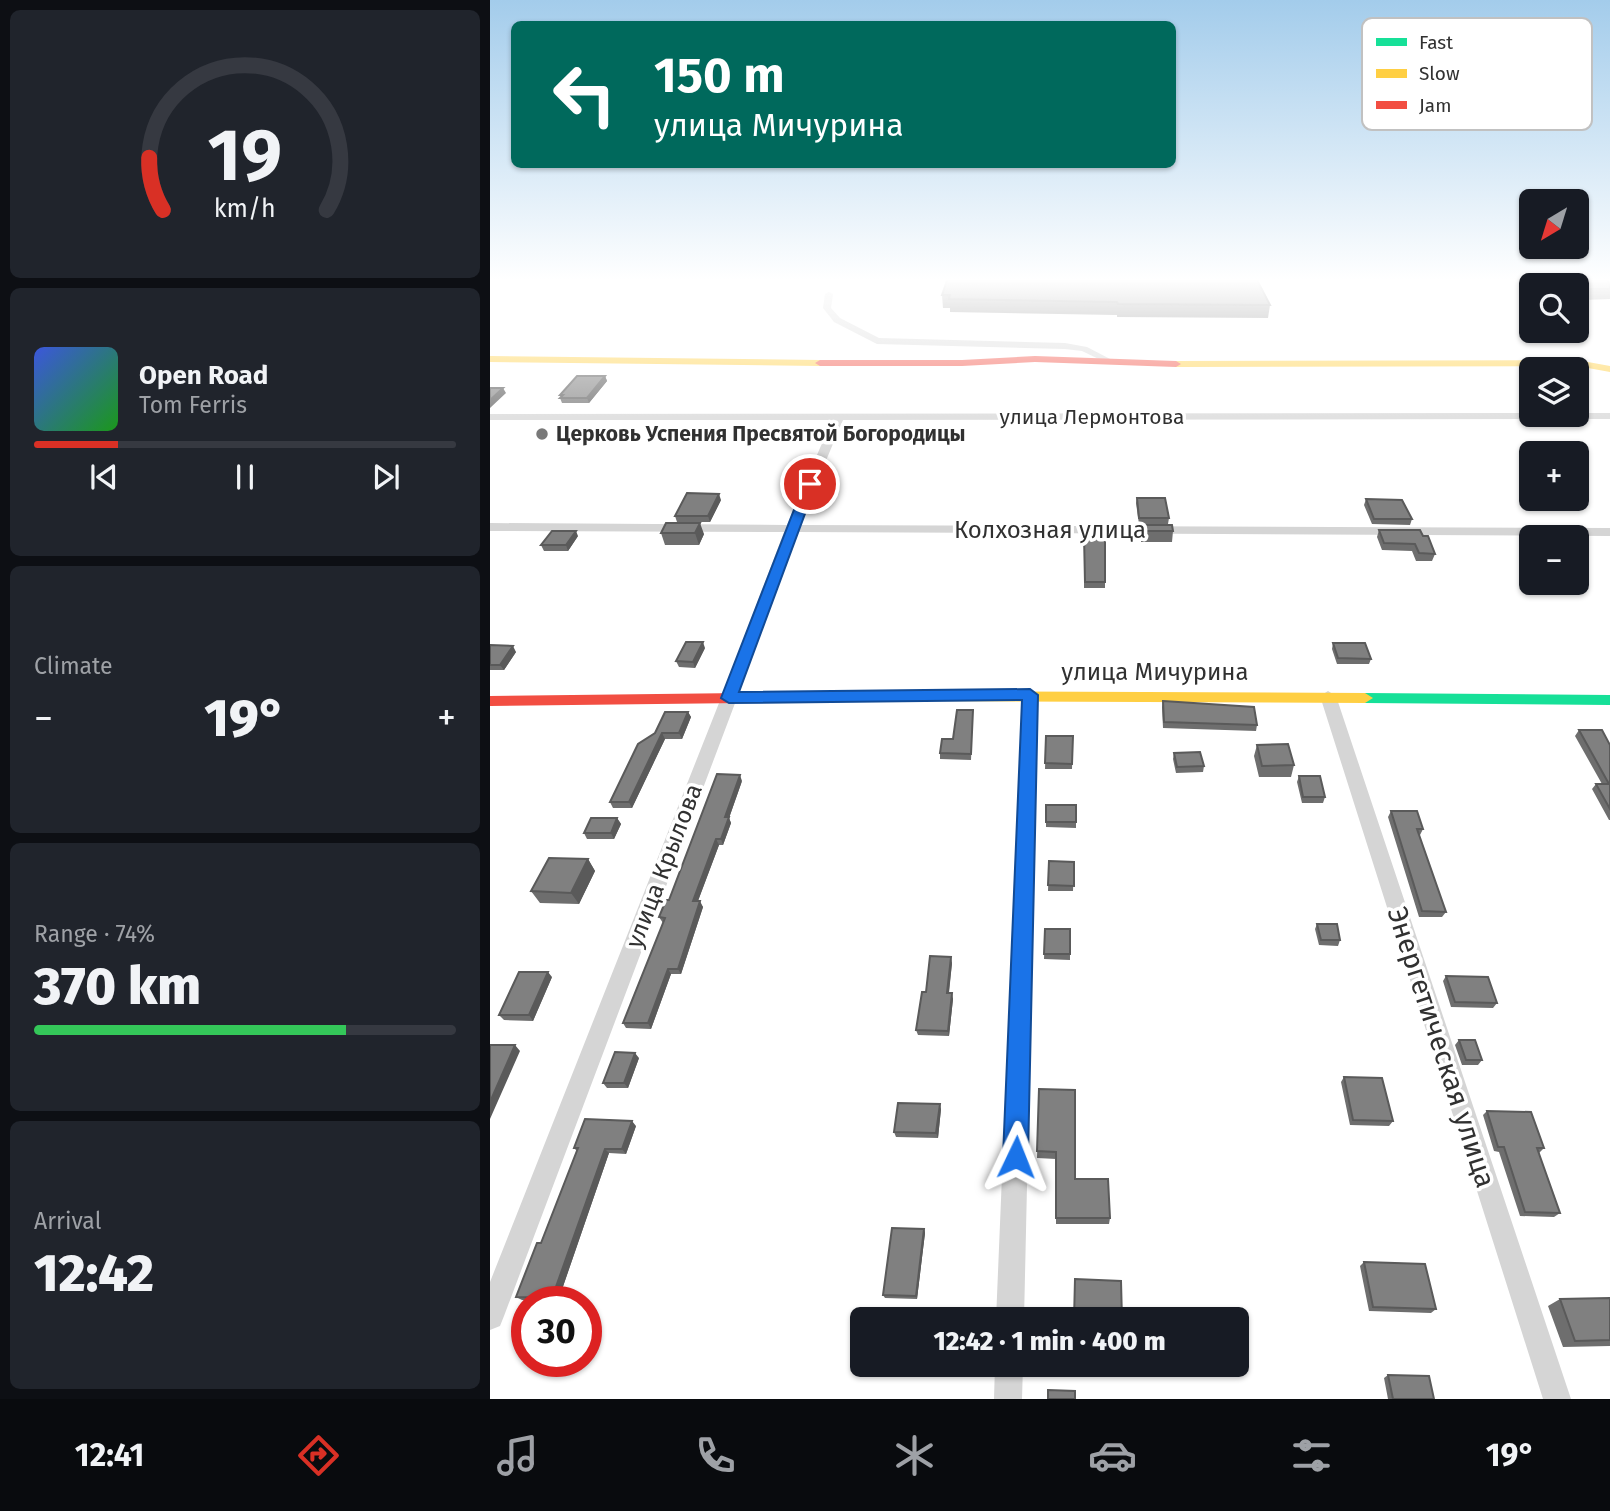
<!DOCTYPE html>
<html lang="en">
<head>
<meta charset="utf-8">
<style>
	:root { --surface:#171b24; --page:#20242c; --text:#f1f3f6; --muted:#9ea1a6; --line:#363941; --accent:#d93025 }
	body { margin:0; font-family:"Fira Sans",sans-serif; background:var(--page); color:var(--text); height:100vh; display:flex; flex-direction:column; font-size:26px; white-space:nowrap }
	* { box-sizing:border-box; margin:0 }
	p { font-size:23px; color:var(--muted) }
	.icon { flex:none; width:38px; height:38px; fill:none; stroke:currentColor; stroke-width:2; stroke-linecap:round; stroke-linejoin:round }
	.map { position:relative; flex:1; overflow:hidden }
	.sheet { display:flex; flex-direction:column; gap:10px; padding:10px; background:#0d0f14; width:490px }
	.sheet>* { flex:none }
	.hud { position:absolute; left:21px; top:21px; width:665px; height:147px; border-radius:10px; box-shadow:0 2px 5px #0004; background:#00695c; color:#fff; overflow:hidden }
	.needle { width:46px; rotate:218deg }
	.tools { position:absolute; left:1029px; top:189px; display:grid; gap:14px }
	.tools a { display:grid; place-items:center; width:70px; height:70px; border-radius:10px; background:var(--surface); box-shadow:0 2px 5px #0004; font-size:35px }
	.speed { position:absolute; left:21px; top:1286px; display:flex; gap:14px; font-size:35px; font-weight:700; text-align:center }
	.speed>* { display:grid; place-content:center; width:91px; height:91px; border-radius:50%; background:var(--surface); box-shadow:0 2px 5px #0004; line-height:1 }
	.speed .limit { border:10px solid #d22; background:#fff; color:#111 }
	.pin { position:absolute; display:grid; place-items:center; width:60px; height:60px; color:#fff; margin:-30px; border:4px solid #fff; border-radius:50%; box-shadow:0 2px 7px #0007 }
	.me { position:absolute; width:77px; margin:-38px; rotate:2deg; stroke-linejoin:round; filter:drop-shadow(0 0 5px #0008) }
	.turn { display:flex; align-items:center; gap:24px; height:147px; padding:0 28px; font-size:32px }
	.turn .icon { width:91px; height:91px; stroke-width:2.5 }
	.turn b { display:block; font-size:49px; line-height:60px }
	.big { font-size:52px; font-weight:800; line-height:1.1 }
	.sheet .widget { flex:1; display:flex; flex-direction:column; justify-content:center; gap:10px; min-width:0; padding:0 24px; border-radius:10px; background:var(--page) }
	.sheet .dial { align-items:center; gap:0 }
	.dial svg { height:182px; overflow:visible; fill:none; stroke:var(--line); stroke-width:7; stroke-linecap:round; text-anchor:middle }
	.dial text { fill:var(--text); stroke:none }
	.song { display:flex; align-items:center; gap:21px }
	.cover { width:84px; height:84px; border-radius:10px; background:linear-gradient(135deg,hsl(230 70% 55%),hsl(120 70% 35%)) }
	.played { height:7px; border-radius:4px; background:linear-gradient(90deg,var(--accent) 20%,var(--line) 20%) }
	.keys { display:flex; justify-content:space-around; direction:ltr }
	.heat { display:flex; justify-content:space-between; align-items:center; font-size:38px; direction:ltr }
	.charge { height:10px; border-radius:5px; background:linear-gradient(90deg,#34c759 74%,var(--line) 0) }
	.trip { position:absolute; left:360px; top:1307px; width:399px; height:70px; border-radius:10px; background:var(--surface); box-shadow:0 2px 5px #0004; font-weight:800; line-height:70px; text-align:center }
	.menu { display:flex; height:112px; justify-content:space-around; align-items:center; background:#090b0e; color:var(--muted) }
	.menu .icon { width:49px; height:49px }
	.menu .active { color:var(--accent) }
	.menu b { font-size:32px; color:var(--text) }
	main { display:flex; flex:1; min-height:0 }
	.map>svg:first-child { display:block }
	.lines { fill:none; stroke-linecap:round; stroke-linejoin:round }
	.street { fill:#d5d5d5; fill-rule:evenodd }
	.fast { fill:#16e098; fill-rule:evenodd }
	.slow { fill:#ffcf43; fill-rule:evenodd }
	.jam { fill:#f24e42; fill-rule:evenodd }
	.wall { fill:#6e6e6e }
	.shaded-wall { fill:#5a5a5a }
	.building { fill:#808080; stroke:#5a5a5a; stroke-width:2 }
	.route { fill:#1a73e8; stroke:#114b97; stroke-width:2 }
	.poi-dot { fill:#797979; stroke:#fff; stroke-width:2.5 }
	.labels { text-anchor:middle; stroke-width:7; stroke-linejoin:round; paint-order:stroke }
	.far-street-label { font-size:21px; fill:#313131; stroke:#fff }
	.far-poi-label { font-size:21px; font-weight:bold; fill:#313131; stroke:#fff; text-anchor:start }
	.street-label { font-size:24px; fill:#313131; stroke:#fff }
	.near-street-label { font-size:28px; fill:#313131; stroke:#fff }
	.key { fill:#fff; stroke:#c1c1c1; stroke-width:2 }
	.key-label { font-size:19px; fill:#313131 }
</style>
</head>
<body>
<main>
<section class="sheet">
<div class="widget dial"><svg viewBox="0 0 100 80">
<path d="M14 69A42 42 0 1 1 86 69"/>
<path d="M14 69A42 42 0 0 1 8 46" stroke="#d93025"/>
<text x="50" y="56" font-size="32" font-weight="700">19</text>
<text x="50" y="72" font-size="11">km/h</text>
</svg></div>
<div class="widget">
<div class="song"><i class="cover"></i><div><b>Open Road</b><p>Tom Ferris</p></div></div>
<div class="played"></div>
<div class="keys"><svg class="icon" aria-label="previous" viewBox="0 0 24 24"><path d="M18 5L8 12l10 7zM5 5v14"/></svg><svg class="icon" aria-label="pause" viewBox="0 0 24 24"><path d="M8 5v14M16 5v14"/></svg><svg class="icon" aria-label="next" viewBox="0 0 24 24"><path d="M6 5l10 7-10 7zM19 5v14"/></svg></div>
</div>
<div class="widget"><p>Climate</p>
<div class="heat"><a>−</a><b class="big">19°</b><a>+</a></div>
</div>
<div class="widget"><p>Range · 74%</p><b class="big">370 km</b><div class="charge"></div></div>
<div class="widget"><p>Arrival</p><b class="big">12:42</b></div>
</section>
<div class="map">
<svg width="1120" height="1399" viewBox="0 0 1120 1399">
	<rect width="100%" height="100%" fill="#fff"/>
	<g class="lines">
		<path class="street" d="M339,292L343,294L341,308L350,318L389,338L575,343L597,347L622,360L617,363L592,351L575,349L387,344L344,322L333,308L335,294Z
			M1041,413H1120V419L353,420L309,525L1120,528V536L306,532L247,698L14,1316L10,1326L0,1330V1282L231,698L294,532L0,531V523L297,525L342,420H0V414Z
			M540,690L548,695L534,1320H506L532,695Z
			M838,691L846,696L1081,1399H1053L830,696Z
			M505,1365H533L532,1399H504Z"/>
		<path class="fast" d="M875,693L1120,695V705L875,703L867,698Z"/>
		<path class="slow" d="M0,356L330,360L335,363L330,366L0,362Z
			M1087,360L1120,366V372L1087,366L686,367L681,364L686,361Z
			M437,691L875,693L883,698L875,703L437,701L429,696Z"/>
		<path class="jam" d="M545,356L686,361L691,364L686,367L545,362L472,366H330L325,363L330,360H472Z
			M437,691L445,696L437,701L0,706V696Z"/>
	</g>
	<path class="wall" d="M1068,278H1114L1120,283V299L1092,300L1087,295V285H1076Z
		M452,295L780,305L778,318L627,317V315L460,312V308H453Z
		M115,376L117,381L99,403H72L70,398L71,397L70,395Z
		M647,498L679,518L678,524H649L646,503Z
		M876,499L922,519L920,525L882,524L874,505Z
		M231,500L220,522H187L185,516Z
		M176,523L214,534L209,545H175L171,533Z
		M652,525L683,531L682,542H651Z
		M889,530L933,536L945,554L942,561H926L922,551L892,550L887,537Z
		M594,535H615V588H594Z
		M88,536L78,551H54L51,545Z
		M843,643L881,659L879,664H847L842,649Z
		M0,645L26,652L14,670H0Z
		M215,648L205,668L189,667L186,661Z
		M673,701L767,725L766,731L673,728L672,707Z
		M483,710L481,760L450,759V753L463,739Z
		M198,712L201,717L192,739H175L142,808H123L120,802L148,744Z
		M1089,730L1120,745V820H1119L1102,789L1106,784H1112L1085,736Z
		M556,736H583L582,769H555Z
		M767,745L804,765L801,777H769L764,756Z
		M684,753L714,766L713,772L686,773L683,759Z
		M809,776L835,797L833,803H812L807,782Z
		M252,781L239,818L241,823L233,845H229L208,901L213,907L191,974H181L161,1029L136,1028L133,1023L173,923L169,917Z
		M556,805H586V828L556,827Z
		M901,811L933,829L930,835H929L956,912L952,917H929L898,817Z
		M127,818L131,824L124,839H97L94,833Z
		M98,859L105,871L89,904L50,903L41,891Z
		M559,861L584,862L583,891H558Z
		M827,924L850,940L848,946L829,945L825,929Z
		M555,929H580V960L554,959Z
		M462,963L459,993L463,999L459,1036L428,1035L426,1030L436,992Z
		M956,976L1007,1003L1003,1008L961,1007L953,981Z
		M62,977L43,1021L14,1020L9,1015Z
		M969,1040L992,1060L988,1065H972L965,1045Z
		M149,1058L138,1088H117L113,1083Z
		M854,1077L903,1121L899,1126L860,1125L851,1082Z
		M549,1089L585,1179L620,1218L619,1224H566V1159L547,1158Z
		M451,1109L448,1138L406,1137L404,1132Z
		M997,1111L1054,1148L1049,1153L1070,1213L1064,1217L1030,1216L1009,1152L1004,1151L993,1115Z
		M146,1126L136,1154L119,1153L68,1301L32,1300L26,1297L51,1243L87,1151L84,1148Z
		M434,1229L435,1233L427,1299L395,1298L393,1295Z
		M874,1262L946,1309L941,1313L879,1311L870,1266Z
		M1120,1298V1346L1073,1347L1058,1306L1070,1299Z
		M898,1375L944,1399H898L894,1378Z"/>
	<path class="shaded-wall" d="M115,376L117,381L99,403L97,398Z
		M13,388L16,393L0,408V400Z
		M229,494L231,500L220,522L218,516Z
		M210,523L214,534L209,545L205,533Z
		M86,531L88,536L78,551L76,545Z
		M213,642L215,648L205,668L203,662Z
		M23,646L26,652L14,670L10,665Z
		M198,712L201,717L192,739L189,733Z
		M172,733L175,739L142,808L139,802Z
		M250,775L252,781L239,818L241,823L233,845L231,839L235,817Z
		M127,818L131,824L124,839L121,833Z
		M226,839L229,845L206,906L203,901Z
		M98,859L105,871L89,904L81,893Z
		M210,901L213,907L191,974L188,969Z
		M461,957L462,963L458,999L457,993Z
		M178,969L181,974L161,1029L158,1023Z
		M58,972L62,977L43,1021L39,1015Z
		M462,993L463,999L459,1036L458,1031Z
		M25,1045L30,1051L0,1119V1102Z
		M145,1053L149,1058L138,1088L134,1083Z
		M450,1104L451,1109L448,1138L446,1133Z
		M142,1121L146,1126L136,1154L132,1149Z
		M115,1149L119,1153L68,1301L62,1298Z
		M434,1229L435,1233L427,1299L426,1296Z"/>
	<path class="building" d="M458,278H766L780,305L628,304L627,302L459,299L460,295H452Z
		M1083,278H1114L1120,283V289H1097Z
		M87,376H115L97,398H70L73,395H70Z
		M0,388H13L0,400Z
		M197,493L229,494L218,516H185Z
		M647,498H675L679,518H649Z
		M876,499L912,500L922,519H884Z
		M176,523H210L205,533H171Z
		M652,525H682L683,531H652Z
		M889,530H930L933,536H938L945,554L929,553L925,544L894,543Z
		M62,531H86L76,545H51Z
		M594,535H615V582H595Z
		M196,642H213L203,662L186,661Z
		M843,643H875L881,659L848,658Z
		M0,645L23,646L10,665H0Z
		M673,701L764,707L767,725L674,722Z
		M467,710H483L481,754L450,753L452,739H463Z
		M175,712H198L189,733H172L139,802H120L148,744L165,733Z
		M1089,730H1112L1120,745V809L1106,784H1119Z
		M556,736H583L582,764L555,763Z
		M798,744L804,765L772,766L767,745Z
		M710,752L714,766L687,767L684,753Z
		M227,774L250,775L235,817H239L231,839H226L203,901H210L188,969H178L158,1023H133L175,918L169,917L176,900H179Z
		M809,776H830L835,797H813Z
		M556,805H586V822H556Z
		M901,811H927L933,829H927L956,912L932,911Z
		M101,818H127L121,833H94Z
		M59,858L98,859L81,893L41,891Z
		M559,861L584,862V886L558,885Z
		M827,924H847L850,940H831Z
		M555,929H580V954H554Z
		M440,956L461,957L457,993H462L458,1031L426,1030L432,992H436Z
		M29,972H58L39,1015H9Z
		M956,976L998,977L1007,1003L965,1002Z
		M969,1040H985L992,1060H976Z
		M0,1045H25L0,1102Z
		M125,1052L145,1053L134,1083H113Z
		M854,1077L892,1078L903,1121L863,1120Z
		M549,1089L585,1090V1179H618L620,1218H566V1152L547,1151Z
		M408,1103L450,1104L446,1133L404,1132Z
		M997,1111L1041,1112L1054,1148H1047L1070,1213L1035,1212L1014,1147H1008Z
		M95,1119L142,1121L132,1149H115L62,1298L26,1297L47,1243H51L88,1148H84Z
		M402,1228L434,1229L426,1296L393,1295Z
		M874,1262L935,1264L946,1309L883,1307Z
		M585,1279L631,1281L632,1320H584Z
		M1120,1298V1340L1085,1341L1070,1299Z
		M898,1375L939,1376L944,1399H903Z
		M558,1390L585,1391V1399H558Z"/>
	<linearGradient id="sky" x2="0" y2="1"><stop stop-color="#a3cceb"/><stop offset="0.59" stop-color="#fff"/><stop offset="1" stop-color="#fff" stop-opacity="0"/></linearGradient>
	<rect width="1120" height="474" fill="url(#sky)"/>
	<path class="route" d="M320,481L326,484L249,692L540,689L548,695L538,1157L534,1165L526,1169L517,1165L513,1157L532,700L239,703L231,698L314,484Z"/>
	<circle class="poi-dot" cx="52" cy="434" r="7"/>
	<g class="labels">
		<g class="far-street-label">
			<text x="602" y="424">улица Лермонтова</text>
		</g>
		<g class="far-poi-label">
			<text x="66" y="441">Церковь Успения Пресвятой Богородицы</text>
		</g>
		<g class="street-label">
			<text x="560" y="538">Колхозная улица</text>
			<text x="665" y="680">улица Мичурина</text>
			<text transform="translate(174 866) rotate(-69)" y="8">улица Крылова</text>
		</g>
		<g class="near-street-label">
			<text transform="translate(952 1047) rotate(72)" y="10">Энергетическая улица</text>
		</g>
	</g>
	<rect x="872" y="18" width="230" height="112" rx="10" class="key"/>
	<rect x="886" y="38" width="31" height="8" fill="#16e098"/>
	<rect x="886" y="69" width="31" height="9" fill="#ffcf43"/>
	<rect x="886" y="101" width="31" height="8" fill="#f24e42"/>
	<g class="key-label">
		<text x="929" y="49">Fast</text>
		<text x="929" y="80">Slow</text>
		<text x="929" y="112">Jam</text>
	</g>
</svg>
<div class="tools">
<a><svg class="needle" viewBox="-14 -14 28 28"><path d="M0-13l5 13h-10z" fill="#e53935"/><path d="M0 13l5-13h-10z" fill="#9ea1a6"/></svg></a>
<a><svg class="icon" aria-label="search" viewBox="0 0 24 24"><circle cx="10" cy="10" r="6"/><path d="M15 15l6 6"/></svg></a>
<a><svg class="icon" aria-label="layers" viewBox="0 0 24 24"><path d="M12 4l9 5-9 5-9-5zM3 14l9 5 9-5"/></svg></a>
<a>+</a>
<a>−</a>
</div>
<div class="speed"><div class="limit">30</div></div>
<div class="pin" style="left:320px;top:484px;background:#d93025"><svg class="icon" aria-label="arrive" viewBox="0 0 24 24"><path d="M6 21V4h12l-3 4 3 4H6"/></svg></div>
<svg class="me" style="left:526px;top:1157px" viewBox="-20 -20 40 40"><path d="M0-17L14 15 0 8-14 15z" fill="#1a73e8" stroke="#fff" stroke-width="4"/></svg>
<div class="trip">12:42 · 1 min · 400 m</div>
<div class="hud">
<div class="turn"><svg class="icon" aria-label="left" viewBox="0 0 24 24"><path d="M17 20v-9H6M10 6l-5 5 5 5"/></svg><div><b>150 m</b>улица Мичурина</div></div>
</div>
</div>
</main>
<nav class="menu">
<b>12:41</b>
<svg class="icon active" aria-label="directions" viewBox="0 0 24 24"><path d="M12 3l9 9-9 9-9-9zM9 14v-3h6M13 9l2 2-2 2"/></svg>
<svg class="icon" aria-label="music" viewBox="0 0 24 24"><path d="M9 18V5l10-2v13"/><circle cx="6" cy="18" r="3"/><circle cx="16" cy="16" r="3"/></svg>
<svg class="icon" aria-label="phone" viewBox="0 0 24 24"><path d="M5 4h4l2 5-3 2q2 4 5 5l2-3 5 2v4C11 20 4 13 5 4z"/></svg>
<svg class="icon" aria-label="climate" viewBox="0 0 24 24"><path d="M12 3v18M4 7l16 10M4 17L20 7"/></svg>
<svg class="icon" aria-label="car" viewBox="0 0 24 24"><path d="M5 17H2v-5l4-1 3-4h7l3 4 3 1v5h-3M9 17h6M6 11h13"/><circle cx="7" cy="17" r="2"/><circle cx="17" cy="17" r="2"/></svg>
<svg class="icon" aria-label="filters" viewBox="0 0 24 24"><path d="M4 7h16M4 17h16"/><circle cx="9" cy="7" r="2"/><circle cx="15" cy="17" r="2"/></svg>
<b>19°</b>
</nav>
</body>
</html>
